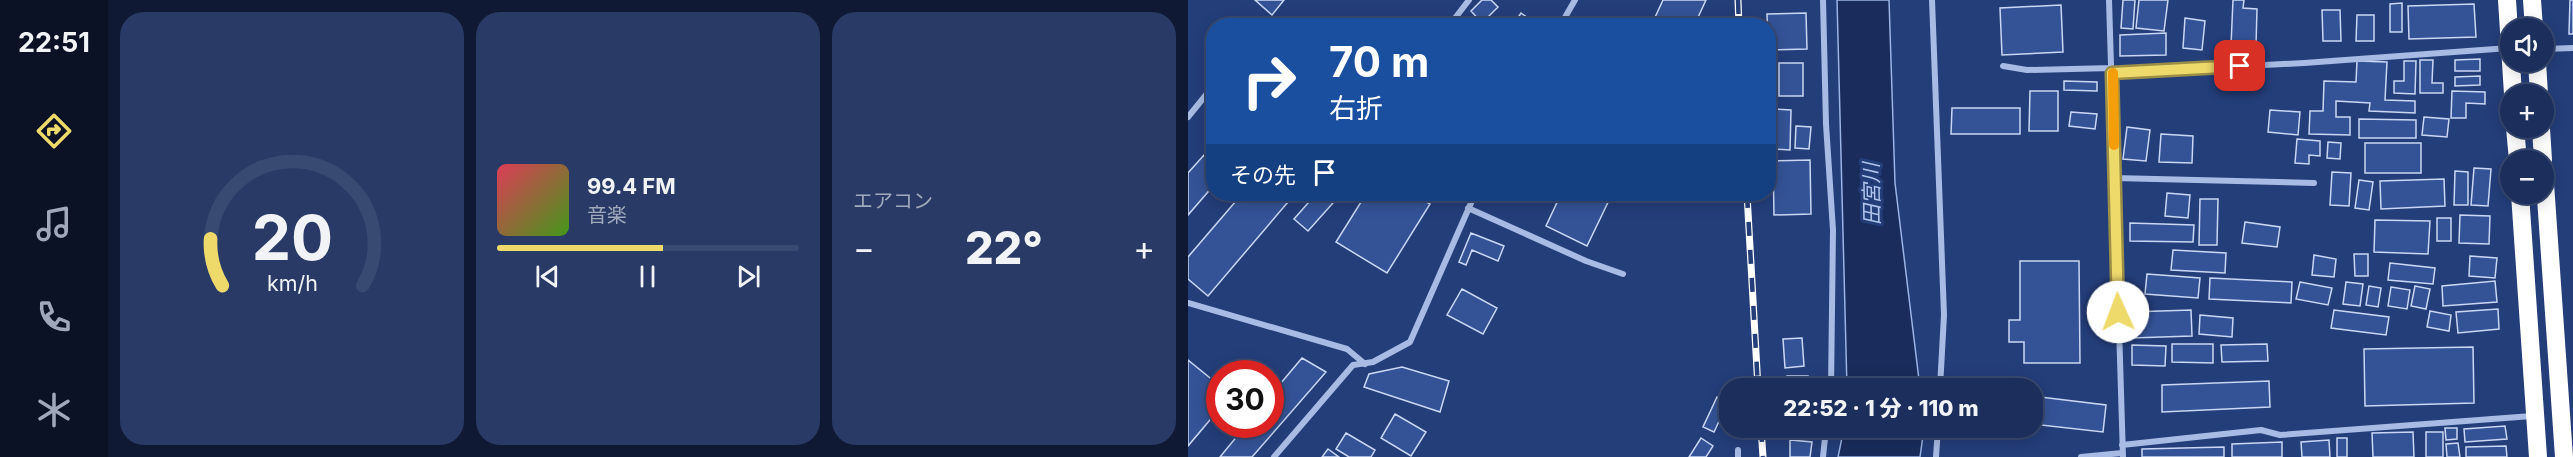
<!DOCTYPE html>
<html lang="ja">
<head>
<meta charset="utf-8">
<style>
	:root { --surface:#1b2e5c; --page:#283a65; --text:#f1f3f6; --muted:#a0a8bb; --line:#394a72; --accent:#eeda6b }
	body { margin:0; font-family:Inter,"Noto Sans JP",sans-serif; background:var(--page); color:var(--text); height:100vh; display:flex; flex-direction:column; font-size:22px; white-space:nowrap }
	* { box-sizing:border-box; margin:0 }
	p { font-size:20px; color:var(--muted) }
	.icon { flex:none; width:33px; height:33px; fill:none; stroke:currentColor; stroke-width:2; stroke-linecap:round; stroke-linejoin:round }
	.map { position:relative; flex:1; overflow:hidden }
	.drawer { display:flex; flex-direction:column; gap:12px; padding:12px; background:#0f1933; width:1080px }
	.drawer>* { flex:none }
	.guide { position:absolute; left:18px; top:18px; width:570px; height:183px; border-radius:24px; box-shadow:0 3px 15px #0003,0 0 0 2px var(--line); background:#1a4fa0; color:#fff; overflow:hidden }
	.controls { position:absolute; left:1312px; top:18px; display:grid; gap:12px }
	.controls a { display:grid; place-items:center; width:54px; height:54px; border-radius:50%; background:var(--surface); box-shadow:0 3px 15px #0003,0 0 0 2px var(--line); font-size:30px }
	.speed { position:absolute; left:18px; top:360px; display:flex; gap:12px; font-size:30px; font-weight:700; text-align:center }
	.speed>* { display:grid; place-content:center; width:78px; height:78px; border-radius:50%; background:var(--surface); box-shadow:0 3px 15px #0003,0 0 0 2px var(--line); line-height:1 }
	.speed .limit { border:9px solid #d22; background:#fff; color:#111 }
	.pin { position:absolute; display:grid; place-items:center; width:51px; height:51px; color:#fff; margin:-26px; border-radius:12px; box-shadow:0 3px 9px #0006 }
	.me { position:absolute; width:66px; margin:-33px; rotate:358deg; stroke-linejoin:round; filter:drop-shadow(0 0 4px #0008) }
	.turn { display:flex; align-items:center; gap:21px; height:126px; padding:0 24px; font-size:27px }
	.turn .icon { width:78px; height:78px; stroke-width:2.5 }
	.turn b { display:block; font-size:42px; line-height:51px }
	.then { display:flex; align-items:center; height:57px; padding:0 24px; background:#0003; gap:12px; font-size:22px }
	.big { font-size:45px; font-weight:800; line-height:1.1 }
	.drawer .tile { flex:1; display:flex; flex-direction:column; justify-content:center; gap:9px; min-width:0; padding:0 21px; border-radius:24px; background:var(--page) }
	.drawer .dial { align-items:center; gap:0 }
	.dial svg { height:156px; overflow:visible; fill:none; stroke:var(--line); stroke-width:7; stroke-linecap:round; text-anchor:middle }
	.dial text { fill:var(--text); stroke:none }
	.song { display:flex; align-items:center; gap:18px }
	.cover { width:72px; height:72px; border-radius:9px; background:linear-gradient(135deg,hsl(350 70% 55%),hsl(100 70% 35%)) }
	.played { height:6px; border-radius:3px; background:linear-gradient(90deg,var(--accent) 55%,var(--line) 55%) }
	.keys { display:flex; justify-content:space-around; direction:ltr }
	.heat { display:flex; justify-content:space-between; align-items:center; font-size:33px; direction:ltr }
	.drawer .tiles { flex:1; display:grid; gap:12px; grid-template-columns:repeat(3,1fr) }
	.trip { position:absolute; left:531px; top:378px; width:324px; height:60px; border-radius:24px; background:var(--surface); box-shadow:0 3px 15px #0003,0 0 0 2px var(--line); font-weight:800; line-height:60px; text-align:center }
	main { display:flex; flex:1; min-height:0 }
	.menu { display:flex; flex-direction:column; width:108px; justify-content:space-around; align-items:center; background:#0b1225; color:var(--muted) }
	.menu .icon { width:42px; height:42px }
	.menu .selected { color:var(--accent) }
	.menu b { font-size:27px; color:var(--text) }
	.map>svg:first-child { display:block }
	.water { fill:#192c5b; stroke:#9bb4e5; stroke-width:1.5 }
	.building { fill:#345397; stroke:#cad7f4; stroke-width:1.5 }
	.lines { fill:none; stroke-linecap:round; stroke-linejoin:round }
	.street { stroke:#a7bbe4; stroke-width:6 }
	.highway { stroke:#fff; stroke-width:18 }
	.rail-casing { stroke:#fff; stroke-width:7 }
	.rail { stroke:#243e7a; stroke-width:4.5; stroke-dasharray:14; stroke-linecap:butt }
	.route-casing { stroke:#9b8e46; stroke-width:15 }
	.route { stroke:#eeda6b; stroke-width:10 }
	.slow { stroke:#f59e0b; stroke-width:10 }
	.labels { text-anchor:middle; stroke-width:6; stroke-linejoin:round; paint-order:stroke }
	.water-label { font-size:21px; font-style:italic; fill:#b2c5ec; stroke:#243e7a }
</style>
</head>
<body>
<main>
<nav class="menu">
<b>22:51</b>
<svg class="icon selected" aria-label="directions" viewBox="0 0 24 24"><path d="M12 3l9 9-9 9-9-9zM9 14v-3h6M13 9l2 2-2 2"/></svg>
<svg class="icon" aria-label="music" viewBox="0 0 24 24"><path d="M9 18V5l10-2v13"/><circle cx="6" cy="18" r="3"/><circle cx="16" cy="16" r="3"/></svg>
<svg class="icon" aria-label="phone" viewBox="0 0 24 24"><path d="M5 4h4l2 5-3 2q2 4 5 5l2-3 5 2v4C11 20 4 13 5 4z"/></svg>
<svg class="icon" aria-label="climate" viewBox="0 0 24 24"><path d="M12 3v18M4 7l16 10M4 17L20 7"/></svg>
</nav>
<section class="drawer">
<div class="tiles">
<div class="tile dial"><svg viewBox="0 0 100 80">
<path d="M14 69A42 42 0 1 1 86 69"/>
<path d="M14 69A42 42 0 0 1 8 45" stroke="#eeda6b"/>
<text x="50" y="56" font-size="32" font-weight="700">20</text>
<text x="50" y="72" font-size="11">km/h</text>
</svg></div>
<div class="tile">
<div class="song"><i class="cover"></i><div><b>99.4 FM</b><p>音楽</p></div></div>
<div class="played"></div>
<div class="keys"><svg class="icon" aria-label="previous" viewBox="0 0 24 24"><path d="M18 5L8 12l10 7zM5 5v14"/></svg><svg class="icon" aria-label="pause" viewBox="0 0 24 24"><path d="M8 5v14M16 5v14"/></svg><svg class="icon" aria-label="next" viewBox="0 0 24 24"><path d="M6 5l10 7-10 7zM19 5v14"/></svg></div>
</div>
<div class="tile"><p>エアコン</p>
<div class="heat"><a>−</a><b class="big">22°</b><a>+</a></div>
</div>
</div>
</section>
<div class="map">
<svg width="1385" height="457" viewBox="0 0 1385 457">
	<rect width="100%" height="100%" fill="#243e7a"/>
	<path class="water" d="M649,0H701L707,183L732,388H659Z
		M656,428H736L732,457H650Z"/>
	<path class="building" d="M67,0H96L84,15Z
		M294,0H303L310,7L294,23L283,11Z
		M475,0H518L506,26H463Z
		M935,0H947L945,29L933,28Z
		M951,0H980L976,31L948,28Z
		M1045,0H1056L1055,8L1069,9L1068,46L1043,45Z
		M1382,0H1385V34H1381Z
		M1214,3V32H1202V4Z
		M1286,4L1288,37L1221,39L1220,6Z
		M873,5L875,52L814,55L812,8Z
		M1134,10H1152L1153,41H1135Z
		M333,13L347,23L346,26H324Z
		M618,13L619,49L580,50L579,14Z
		M1169,15H1186V41H1168Z
		M997,18L1017,21L1014,50L995,48Z
		M978,33V55L932,56V35Z
		M1292,59V71H1267V60Z
		M1232,60H1245L1244,83H1255V93H1232Z
		M1169,61L1199,62L1197,100L1227,101V113L1181,111L1182,103L1148,101V117H1162V135L1121,134L1122,111H1135L1136,81L1168,82Z
		M1216,61H1228L1227,94L1206,93V81H1216Z
		M591,63H615V96H591Z
		M1292,76V85L1267,86V77Z
		M876,81L909,82V91L876,90Z
		M842,91H870V131H841Z
		M1264,91L1297,92V104L1278,103V118H1263Z
		M764,108H832V134H763Z
		M586,109L603,110L602,150L584,149Z
		M1082,110L1112,112L1110,135L1080,132Z
		M883,112L909,114L907,129L881,126Z
		M1236,117L1261,119L1259,137L1234,135Z
		M1171,119L1228,120V138H1171Z
		M608,126L623,127L621,149L607,148Z
		M939,127L962,130L958,161L935,159Z
		M973,134L1005,136L1004,163L971,162Z
		M1109,139L1132,141V156L1121,155V164L1107,163Z
		M1140,142L1153,143L1152,159L1139,158Z
		M1177,143H1233V173H1177Z
		M16,155L26,164V185L0,215V173Z
		M622,160L623,214L586,215L585,161Z
		M1286,168L1303,169L1300,206L1283,205Z
		M1267,171L1280,172V205H1266Z
		M1144,172L1163,173L1161,206L1142,205Z
		M1256,179L1257,206L1193,209L1192,181Z
		M1171,180L1185,182L1181,210L1167,208Z
		M979,193L1002,195L1000,218L977,216Z
		M54,194H90L100,202L20,296L0,279V257Z
		M128,194H153L120,231L106,219Z
		M178,194H226L242,204L199,273L148,242Z
		M373,194H424L399,246L358,226Z
		M1012,199H1030L1029,245H1011Z
		M1272,215L1302,216L1301,244L1271,243Z
		M1249,218H1263V241H1249Z
		M1187,220L1242,221L1240,254L1186,252Z
		M1057,222L1092,227L1089,247L1054,243Z
		M942,223L1006,225L1005,242L942,241Z
		M283,233L316,246L310,261L284,250L278,265L271,262Z
		M985,250L1038,253L1037,273L983,270Z
		M1166,254H1180V276H1167Z
		M1126,255L1148,259L1146,277L1124,275Z
		M1282,256L1309,258L1307,278L1281,276Z
		M832,261H891L892,363H836V342H821V320H832Z
		M1202,263L1247,268L1245,284L1200,280Z
		M959,274L1012,278L1010,298L957,294Z
		M1022,278L1104,282L1103,303L1021,299Z
		M1307,281L1309,302L1255,306L1254,286Z
		M1112,282L1144,288L1140,305L1108,299Z
		M1158,282L1175,284L1172,306L1155,304Z
		M1181,286L1193,288L1190,307L1178,305Z
		M1227,286L1242,289L1238,309L1223,306Z
		M1203,287L1222,290L1219,309L1200,306Z
		M274,289L309,308L295,334L259,315Z
		M1310,309L1311,329L1270,333L1268,312Z
		M1003,310L1004,336L943,338L942,312Z
		M1146,310L1201,317L1198,335L1143,328Z
		M1242,311L1263,315L1261,331L1239,327Z
		M1012,315L1045,318L1044,337L1011,334Z
		M614,338L616,366L597,368L595,339Z
		M984,344H1025V363L984,362Z
		M1079,344L1080,361L1034,362L1033,345Z
		M944,345L978,346L977,366L944,365Z
		M1285,347L1286,403L1177,406L1176,349Z
		M114,358L138,372L64,457H32L59,424H82V396Z
		M0,360L32,386V408L0,446Z
		M214,367L261,381L252,412L176,387L181,374Z
		M599,376H620L619,388H599Z
		M1081,381L1082,407L974,412V385Z
		M844,396L918,405L915,432L844,424Z
		M529,397L540,402L526,432L515,427Z
		M207,414L238,432L223,456L193,438Z
		M1317,426L1319,439L1277,442L1276,429Z
		M600,428H623V436L600,437Z
		M1257,428H1269V439L1258,440Z
		M1225,432L1226,457H1185L1184,433Z
		M1238,432H1255V457H1238Z
		M158,433L187,450L183,457H161L148,449Z
		M513,438L525,446L518,457H501Z
		M1149,438H1159V457H1149Z
		M602,440L624,442L622,457H602Z
		M1141,440L1142,457H1114L1113,442Z
		M1094,442V457H1044V444Z
		M1270,443L1272,457H1259L1258,444Z
		M1318,446L1319,457H1278V447Z
		M1036,447V457H954V449Z
		M140,449L151,457H134Z"/>
	<g class="lines">
		<path class="street" d="M635,0L638,124L645,230L643,388
			M744,0L756,315L752,388
			M921,0L935,457
			M261,26L281,0
			M372,26L387,0
			M1356,49L1385,48
			M815,66L839,70L924,68
			M924,73L1116,63L1321,48
			M0,117L26,85
			M926,178L1126,183
			M280,208L398,261L435,274
			M0,303L159,349L177,364
			M934,445L1073,430L1092,435L1344,416
			M86,457L165,365L185,362L222,342L287,194
			M550,457V450
			M635,457L638,428
			M748,457L750,428
			M893,457L934,453"/>
		<path class="highway" d="M1319,0L1325,94
			M1344,0L1346,28
			M1349,62L1351,94
			M1327,128L1330,160
			M1353,128L1355,160
			M1356,169L1376,457
			M1332,194L1350,457"/>
		<defs>
			<path id="rail" d="M550,0L551,26
				M559,194L570,388
				M573,428L575,457"/>
		</defs>
		<use href="#rail" class="rail-casing"/>
		<use href="#rail" class="rail"/>
	</g>
	<g class="lines">
		<defs>
			<path id="route" d="M930,312L924,73L1052,66"/>
		</defs>
		<use href="#route" class="route-casing"/>
		<use href="#route" class="route"/>
		<path class="slow" d="M925,73L926,145"/>
	</g>
	<g class="labels">
		<g class="water-label">
			<text transform="translate(684 194) rotate(-91)" y="7">田宮川</text>
		</g>
	</g>
</svg>
<div class="controls">
<a><svg class="icon" aria-label="sound" viewBox="0 0 24 24"><path d="M4 9h4l5-4v14l-5-4H4zM17 9q2 3 0 6"/></svg></a>
<a>+</a>
<a>−</a>
</div>
<div class="speed"><div class="limit">30</div></div>
<div class="pin" style="left:1052px;top:66px;background:#d93025"><svg class="icon" aria-label="arrive" viewBox="0 0 24 24"><path d="M6 21V4h12l-3 4 3 4H6"/></svg></div>
<svg class="me" style="left:930px;top:312px" viewBox="-20 -20 40 40"><circle r="19" fill="#fff"/><path d="M0-13L10 11 0 6-10 11z" fill="#eeda6b"/></svg>
<div class="trip">22:52 · 1 分 · 110 m</div>
<div class="guide">
<div class="turn"><svg class="icon" aria-label="right" viewBox="0 0 24 24"><path d="M7 20v-9h11M14 6l5 5-5 5"/></svg><div><b>70 m</b>右折</div></div>
<div class="then">その先<svg class="icon" aria-label="arrive" viewBox="0 0 24 24"><path d="M6 21V4h12l-3 4 3 4H6"/></svg></div>
</div>
</div>
</main>
</body>
</html>
